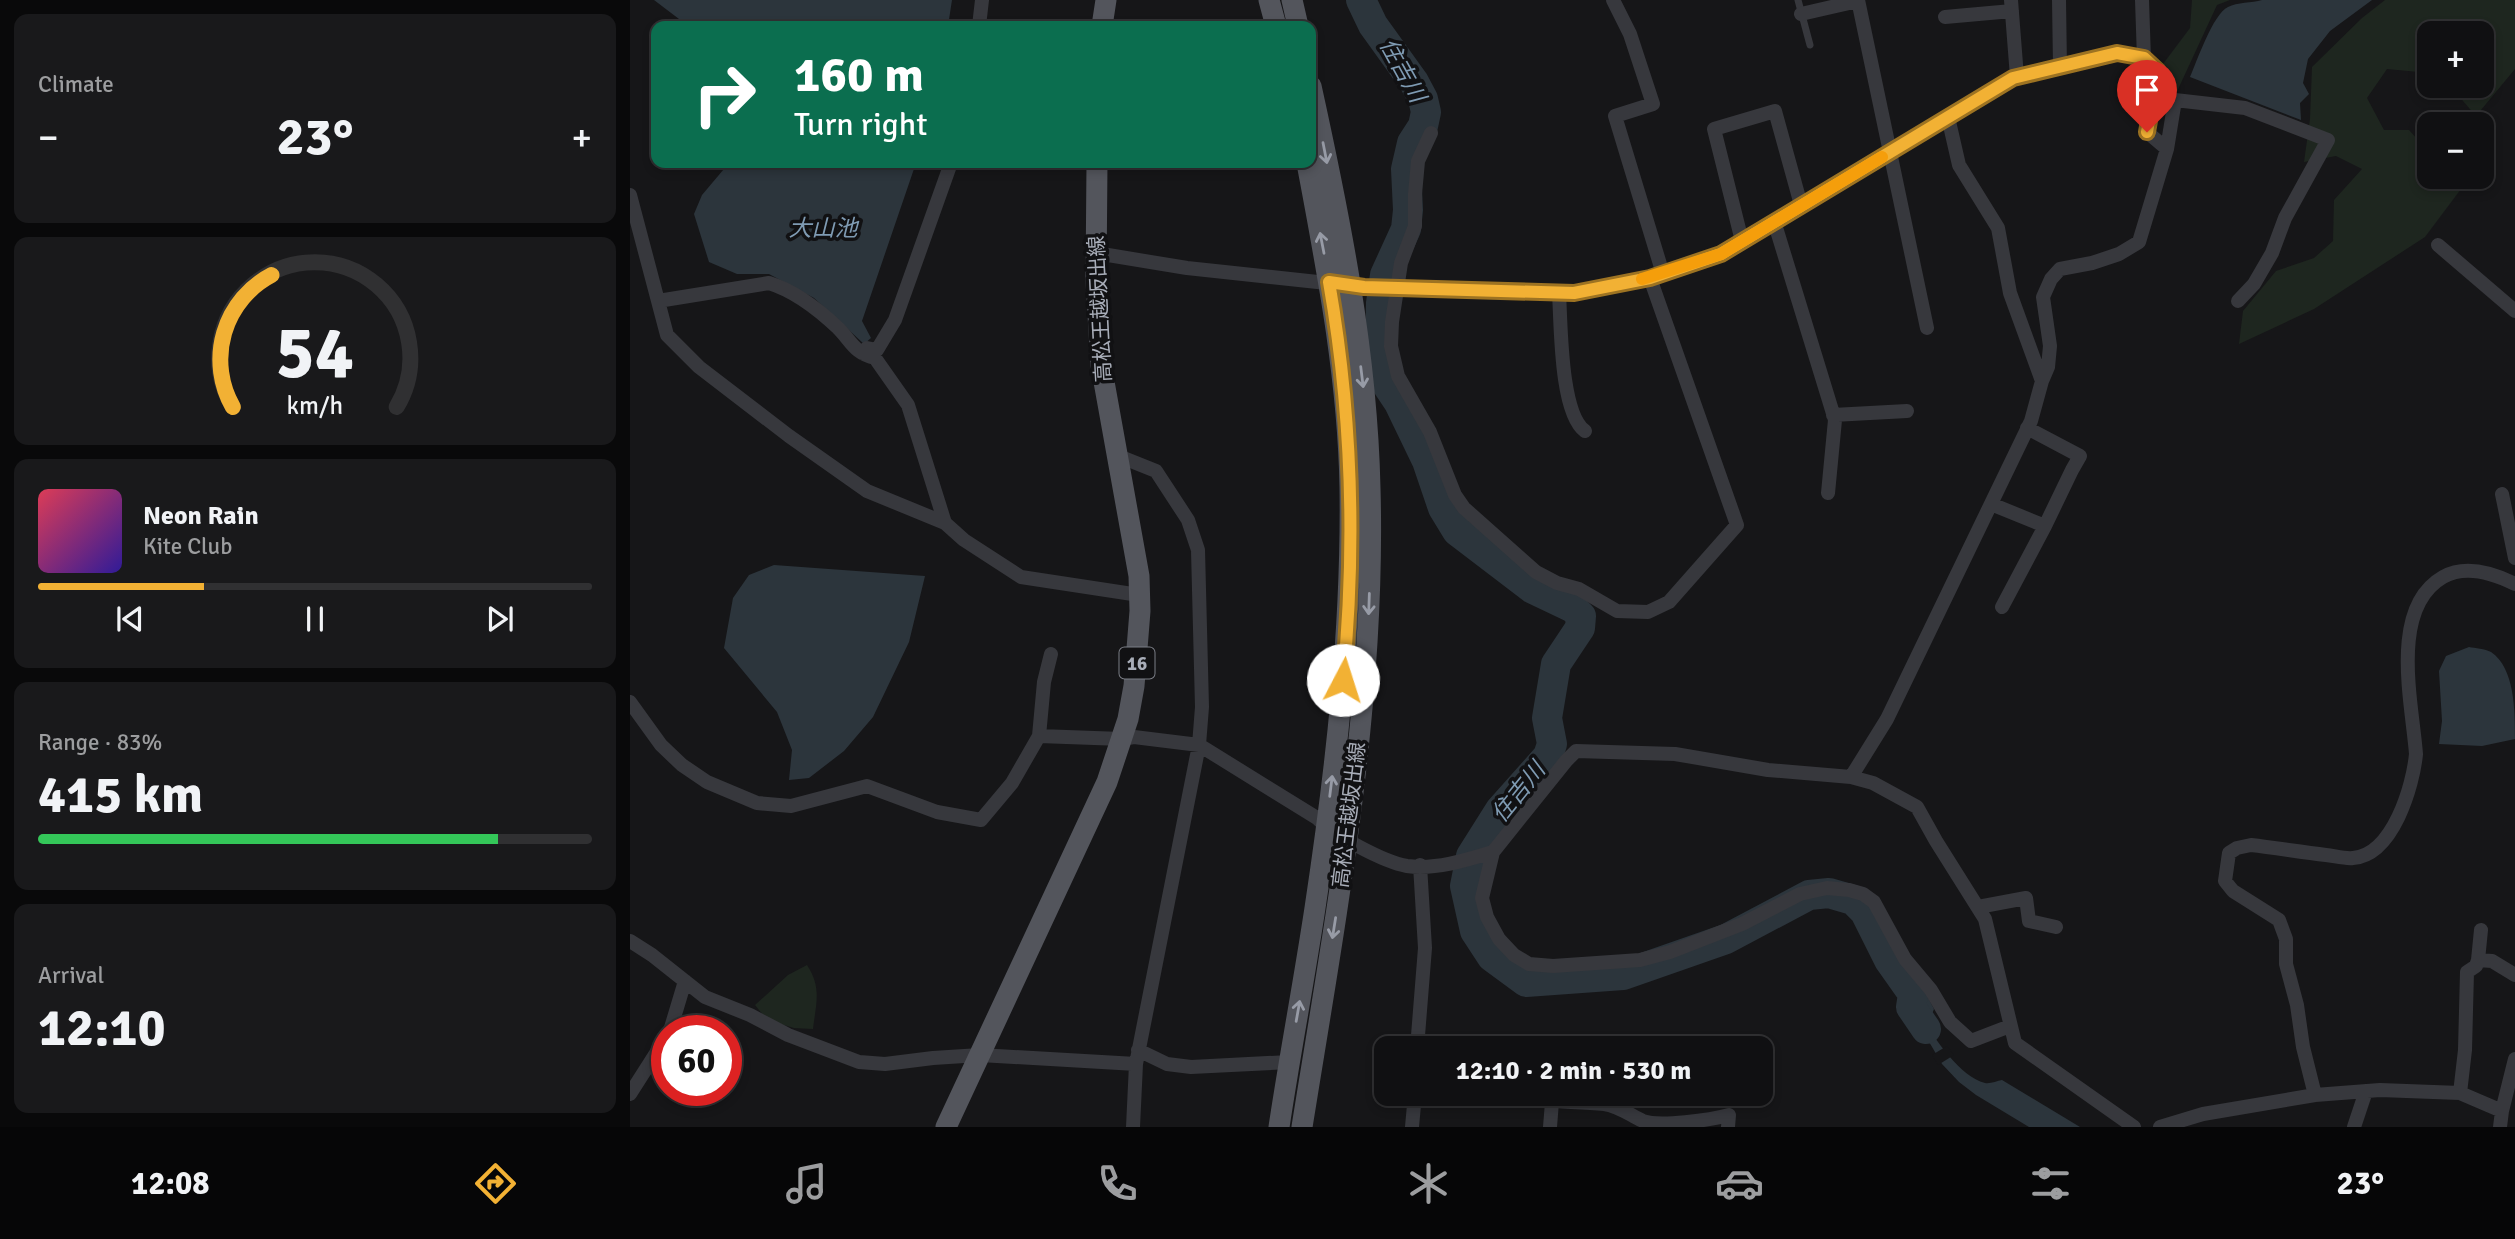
<!DOCTYPE html>
<html lang="en">
<head>
<meta charset="utf-8">
<style>
	:root { --surface:#101012; --page:#19191b; --text:#f1f3f6; --muted:#9c9d9f; --line:#303032; --accent:#f2b134 }
	body { margin:0; font-family:Signika,"Noto Sans JP",sans-serif; background:var(--page); color:var(--text); height:100vh; display:flex; flex-direction:column; font-size:26px; white-space:nowrap }
	* { box-sizing:border-box; margin:0 }
	p { font-size:23px; color:var(--muted) }
	.icon { flex:none; width:38px; height:38px; fill:none; stroke:currentColor; stroke-width:2; stroke-linecap:round; stroke-linejoin:round }
	.map { position:relative; flex:1; overflow:hidden }
	.drawer { display:flex; flex-direction:column; gap:14px; padding:14px; background:#09090a; width:630px }
	.drawer>* { flex:none }
	.guide { position:absolute; left:21px; top:21px; width:665px; height:147px; border-radius:14px; box-shadow:0 4px 10px #0003,0 0 0 2px var(--line); background:#0b6e4f; color:#fff; overflow:hidden }
	.fabs { position:absolute; left:1787px; top:21px; display:grid; gap:14px }
	.fabs a { display:grid; place-items:center; width:77px; height:77px; border-radius:14px; background:var(--surface); box-shadow:0 4px 10px #0003,0 0 0 2px var(--line); font-size:35px }
	.speed { position:absolute; left:21px; top:1015px; display:flex; gap:14px; font-size:35px; font-weight:700; text-align:center }
	.speed>* { display:grid; place-content:center; width:91px; height:91px; border-radius:50%; background:var(--surface); box-shadow:0 4px 10px #0003,0 0 0 2px var(--line); line-height:1 }
	.speed .limit { border:10px solid #d22; background:#fff; color:#111 }
	.pin { position:absolute; display:grid; place-items:center; width:60px; height:60px; color:#fff; margin:-72px -30px; border-radius:50% 50% 50% 0; rotate:-45deg; box-shadow:0 0 7px #0007 }
	.pin .icon { rotate:45deg }
	.me { position:absolute; width:77px; margin:-38px; rotate:5deg; stroke-linejoin:round; filter:drop-shadow(0 0 5px #0008) }
	.turn { display:flex; align-items:center; gap:24px; height:147px; padding:0 28px; font-size:32px }
	.turn .icon { width:91px; height:91px; stroke-width:2.5 }
	.turn b { display:block; font-size:49px; line-height:60px }
	.big { font-size:52px; font-weight:700; line-height:1.1 }
	.drawer .widget { flex:1; display:flex; flex-direction:column; justify-content:center; gap:10px; min-width:0; padding:0 24px; border-radius:14px; background:var(--page) }
	.drawer .dial { align-items:center; gap:0 }
	.dial svg { height:182px; overflow:visible; fill:none; stroke:var(--line); stroke-width:7; stroke-linecap:round; text-anchor:middle }
	.dial text { fill:var(--text); stroke:none }
	.song { display:flex; align-items:center; gap:21px }
	.cover { width:84px; height:84px; border-radius:10px; background:linear-gradient(135deg,hsl(350 70% 55%),hsl(250 70% 35%)) }
	.played { height:7px; border-radius:4px; background:linear-gradient(90deg,var(--accent) 30%,var(--line) 30%) }
	.keys { display:flex; justify-content:space-around; direction:ltr }
	.heat { display:flex; justify-content:space-between; align-items:center; font-size:38px; direction:ltr }
	.charge { height:10px; border-radius:5px; background:linear-gradient(90deg,#34c759 83%,var(--line) 0) }
	.trip { position:absolute; left:744px; top:1036px; width:399px; height:70px; border-radius:14px; background:var(--surface); box-shadow:0 4px 10px #0003,0 0 0 2px var(--line); font-weight:700; line-height:70px; text-align:center }
	.dock { display:flex; height:112px; justify-content:space-around; align-items:center; background:#060607; color:var(--muted) }
	.dock .icon { width:49px; height:49px }
	.dock .current { color:var(--accent) }
	.dock b { font-size:32px; color:var(--text) }
	main { display:flex; flex:1; min-height:0 }
	.map>svg:first-child { display:block }
	.green { fill:#1e261f }
	.water { fill:#2c353c }
	.pier { fill:#161618 }
	.lines { fill:none; stroke-linecap:round; stroke-linejoin:round }
	.river { stroke:#2c353c; stroke-width:30 }
	.service { stroke:#37383d; stroke-width:7 }
	.minor { stroke:#37383d; stroke-width:14 }
	.primary { stroke:#53555c; stroke-width:21 }
	.oneway { stroke:#979ba6 }
	.route-casing { stroke:#9d7322; stroke-width:18 }
	.route { stroke:#f2b134; stroke-width:12 }
	.slow { stroke:#f59e0b; stroke-width:12 }
	.labels { text-anchor:middle; stroke-width:7; stroke-linejoin:round; paint-order:stroke }
	.shield { fill:#111113; stroke:#7b7e86; stroke-width:2 }
	.shield-label { font-size:19px; font-weight:bold; fill:#a8adb8 }
	.street-label { font-size:21px; fill:#a8adb8; stroke:#111113 }
	.water-label { font-size:23px; font-style:italic; fill:#7f9bb3; stroke:#111113 }
</style>
</head>
<body>
<main>
<section class="drawer">
<div class="widget"><p>Climate</p>
<div class="heat"><a>−</a><b class="big">23°</b><a>+</a></div>
</div>
<div class="widget dial"><svg viewBox="0 0 100 80">
<path d="M14 69A42 42 0 1 1 86 69"/>
<path d="M14 69A42 42 0 0 1 31 11" stroke="#f2b134"/>
<text x="50" y="56" font-size="32" font-weight="700">54</text>
<text x="50" y="72" font-size="11">km/h</text>
</svg></div>
<div class="widget">
<div class="song"><i class="cover"></i><div><b>Neon Rain</b><p>Kite Club</p></div></div>
<div class="played"></div>
<div class="keys"><svg class="icon" aria-label="previous" viewBox="0 0 24 24"><path d="M18 5L8 12l10 7zM5 5v14"/></svg><svg class="icon" aria-label="pause" viewBox="0 0 24 24"><path d="M8 5v14M16 5v14"/></svg><svg class="icon" aria-label="next" viewBox="0 0 24 24"><path d="M6 5l10 7-10 7zM19 5v14"/></svg></div>
</div>
<div class="widget"><p>Range · 83%</p><b class="big">415 km</b><div class="charge"></div></div>
<div class="widget"><p>Arrival</p><b class="big">12:10</b></div>
</section>
<div class="map">
<svg width="1885" height="1127" viewBox="0 0 1885 1127">
	<rect width="100%" height="100%" fill="#161618"/>
	<path class="green" d="M1562,0H1600L1587,5L1538,111L1530,96L1533,64L1560,28Z
		M1755,0H1885V69L1846,116L1820,86H1852V33H1799V73L1757,69L1737,98L1754,130H1779L1799,152V177H1820L1831,189L1795,237L1684,309L1609,344L1613,311L1646,271L1684,258L1703,241L1704,200L1732,169L1706,156L1674,162L1680,119L1682,67L1732,18Z
		M177,965C192,988 186,1003 183,1029L164,1028L137,1020L125,1005L158,975Z"/>
	<path class="water" d="M24,0H322L318,26H54L49,19Z
		M1632,0H1742L1700,31L1678,59L1673,83L1679,94L1670,103L1671,120L1560,77C1567,61 1583,14 1598,7C1607,2 1622,3 1632,0Z
		M99,163H286L232,321L241,338L234,344L184,298L139,274H107L79,262L64,214L72,195Z
		M144,565L295,576L279,642L243,717L214,751L179,778L159,780L162,750L147,712L94,648L103,598L119,575Z
		M1839,647C1845,648 1855,649 1861,652C1885,668 1885,711 1885,739L1852,746L1809,744L1812,721L1809,671L1816,656Z
		M1293,988L1304,1009L1300,1019L1287,1010C1301,1033 1328,1076 1355,1083C1360,1084 1367,1081 1372,1080L1450,1127H1399L1346,1095L1329,1082L1312,1064L1274,999Z"/>
	<path class="pier" d="M1317,1046L1324,1055L1308,1065L1302,1055Z"/>
	<g class="lines">
		<path class="river" d="M731,0L743,25L784,82L793,99L796,112L793,126L782,143L776,169L778,210L776,229L755,275L751,303L750,348L755,382L769,403L797,461L813,508L827,531L903,589L943,608L951,616L950,628L926,664L917,718L922,744L918,756L870,810L841,856L835,886L845,931L862,957L896,982L993,975L1096,939L1179,895L1199,893L1223,900L1235,912L1259,960L1283,994L1281,1007L1296,1029"/>
		<path class="service" d="M1168,0L1180,45"/>
		<path class="minor" d="M983,0L1000,34L1023,104L985,116L1033,274
			M1228,0L1297,328
			M1381,0L1387,77
			M1171,14L1228,1
			M1315,17L1382,11
			M349,26L352,0
			M1514,59L1528,71L1517,132L1537,149
			M1430,67L1487,53L1514,59L1512,0
			M1318,117L1329,165L1368,228L1380,293L1412,381
			M801,133L788,161L785,194V226L771,263L762,322L761,346L768,376L800,432L825,495L834,508L906,572L927,583L949,589L987,611L1018,612L1039,602L1107,525L1020,278
			M0,195L37,335L69,367L159,436L237,491L315,523L334,540L391,577L509,595
			M1144,221L1205,420L1198,493
			M1112,241L1084,129L1145,111L1171,205
			M1808,245L1885,311
			M466,253L557,268L734,287L944,293L1020,278L1091,254L1383,78L1430,67L1429,0
			M929,293C931,323 930,413 955,431
			M28,301L139,283C165,291 188,309 208,328C222,342 224,353 245,358L278,405L315,523
			M232,353L237,348L247,350L265,320L321,163
			M1203,415L1277,411
			M486,455L526,471L558,520L568,550L572,707L569,745L506,1064L503,1127
			M1872,494L1885,558
			M1361,504L1415,526
			M1372,607L1415,526L1442,470L1450,456L1397,428
			M0,702L31,745L52,765L77,782L127,803L161,806L237,786L307,812L351,820L382,783L409,736L492,739L504,737L569,745L687,818C703,835 754,862 777,866C805,870 837,860 863,852
			M409,736L414,682L421,654
			M1221,777L1257,719L1401,421L1412,381L1418,367L1420,346L1413,297L1421,279L1430,269L1462,263L1489,254L1509,242L1537,149L1545,100L1615,108L1698,140L1655,218L1642,253L1624,284L1608,301
			M1348,907L1396,898L1399,921L1426,927
			M1851,930L1848,960L1862,961L1885,975
			M0,941L22,955L75,997L120,1015L158,1035L229,1062L255,1064L303,1058L350,1055L506,1064
			M1380,1026L1341,1041L1320,1022L1301,990L1275,959L1244,902L1233,894L1219,890L1197,888L1170,894L1112,924L1040,952L1010,960L923,966L899,964L884,955L869,939L857,917L852,898L863,852L936,761L946,751L1045,754L1138,770L1221,777L1243,783L1287,807L1306,841L1355,919L1385,1043L1504,1127
			M40,1031L55,981
			M787,1048L795,948L790,865
			M508,1050L537,1064L561,1067L659,1062
			M1830,1093L1872,1111L1870,1127
			M0,1094L37,1036
			M866,1094C902,1102 938,1101 974,1104C989,1106 1000,1115 1013,1121C1029,1127 1081,1120 1099,1115L1098,1127
			M1685,1095L1673,1047L1667,1005L1656,964V939L1649,920L1603,891L1595,881L1599,853L1607,848L1621,845C1646,848 1671,852 1696,855C1705,856 1715,859 1723,858C1763,855 1783,786 1786,754C1782,702 1759,608 1813,577C1836,564 1863,573 1885,584
			M1872,1111L1885,1059
			M782,1127L785,1094
			M920,1127L922,1102
			M1530,1127L1573,1114L1685,1095L1750,1090L1830,1093L1835,1050L1837,972L1846,966L1848,960
			M1724,1127L1736,1091"/>
		<path class="primary" d="M639,0L646,26
			M662,0L668,26
			M472,26L476,0
			M316,1127L477,782L498,719L504,686L510,611L509,576L471,365L466,281L467,163
			M649,1127C660,1054 674,981 685,908C706,769 722,628 720,487C718,377 697,270 677,163
			M672,1127C706,915 746,703 740,488C737,352 710,218 681,86"/>
	</g>
	<defs><path id="oneway-shaft" d="M-6 0H5M1.5-3L5.5 0L1.5 3" fill="none" stroke-width="1.6" stroke-linecap="round" stroke-linejoin="round" transform="scale(1.75)"/></defs>
	<g class="oneway">
		<use href="#oneway-shaft" transform="translate(695 153) rotate(79)"/>
		<use href="#oneway-shaft" transform="translate(692 243) rotate(-101)"/>
		<use href="#oneway-shaft" transform="translate(732 377) rotate(83)"/>
		<use href="#oneway-shaft" transform="translate(739 604) rotate(92)"/>
		<use href="#oneway-shaft" transform="translate(701 786) rotate(-83)"/>
		<use href="#oneway-shaft" transform="translate(704 928) rotate(99)"/>
		<use href="#oneway-shaft" transform="translate(668 1011) rotate(-80)"/>
	</g>
	<g class="lines">
		<defs>
			<path id="route" d="M713,680C726,548 722,413 699,282L734,287L944,293L1020,278L1091,254L1383,78L1487,53L1514,58L1528,71L1517,132"/>
		</defs>
		<use href="#route" class="route-casing"/>
		<use href="#route" class="route"/>
		<path class="slow" d="M1012,279L1091,254L1252,157"/>
	</g>
	<g class="labels">
		<rect class="shield" x="489.5" y="647.5" width="35" height="31" rx="5"/>
		<g class="shield-label">
			<text x="507" y="670">16</text>
		</g>
		<g class="street-label">
			<text transform="translate(470 309) rotate(-93)" y="7">高松王越坂出線</text>
			<text transform="translate(719 815) rotate(-83)" y="7">高松王越坂出線</text>
		</g>
		<g class="water-label">
			<text transform="translate(773 70) rotate(61)" y="8">住吉川</text>
			<text x="193" y="236">大山池</text>
			<text transform="translate(888 792) rotate(-51)" y="8">住吉川</text>
		</g>
	</g>
</svg>
<div class="fabs">
<a>+</a>
<a>−</a>
</div>
<div class="speed"><div class="limit">60</div></div>
<div class="pin" style="left:1517px;top:132px;background:#d93025"><svg class="icon" aria-label="arrive" viewBox="0 0 24 24"><path d="M6 21V4h12l-3 4 3 4H6"/></svg></div>
<svg class="me" style="left:713px;top:680px" viewBox="-20 -20 40 40"><circle r="19" fill="#fff"/><path d="M0-13L10 11 0 6-10 11z" fill="#f2b134"/></svg>
<div class="trip">12:10 · 2 min · 530 m</div>
<div class="guide">
<div class="turn"><svg class="icon" aria-label="right" viewBox="0 0 24 24"><path d="M7 20v-9h11M14 6l5 5-5 5"/></svg><div><b>160 m</b>Turn right</div></div>
</div>
</div>
</main>
<nav class="dock">
<b>12:08</b>
<svg class="icon current" aria-label="directions" viewBox="0 0 24 24"><path d="M12 3l9 9-9 9-9-9zM9 14v-3h6M13 9l2 2-2 2"/></svg>
<svg class="icon" aria-label="music" viewBox="0 0 24 24"><path d="M9 18V5l10-2v13"/><circle cx="6" cy="18" r="3"/><circle cx="16" cy="16" r="3"/></svg>
<svg class="icon" aria-label="phone" viewBox="0 0 24 24"><path d="M5 4h4l2 5-3 2q2 4 5 5l2-3 5 2v4C11 20 4 13 5 4z"/></svg>
<svg class="icon" aria-label="climate" viewBox="0 0 24 24"><path d="M12 3v18M4 7l16 10M4 17L20 7"/></svg>
<svg class="icon" aria-label="car" viewBox="0 0 24 24"><path d="M5 17H2v-5l4-1 3-4h7l3 4 3 1v5h-3M9 17h6M6 11h13"/><circle cx="7" cy="17" r="2"/><circle cx="17" cy="17" r="2"/></svg>
<svg class="icon" aria-label="filters" viewBox="0 0 24 24"><path d="M4 7h16M4 17h16"/><circle cx="9" cy="7" r="2"/><circle cx="15" cy="17" r="2"/></svg>
<b>23°</b>
</nav>
</body>
</html>
